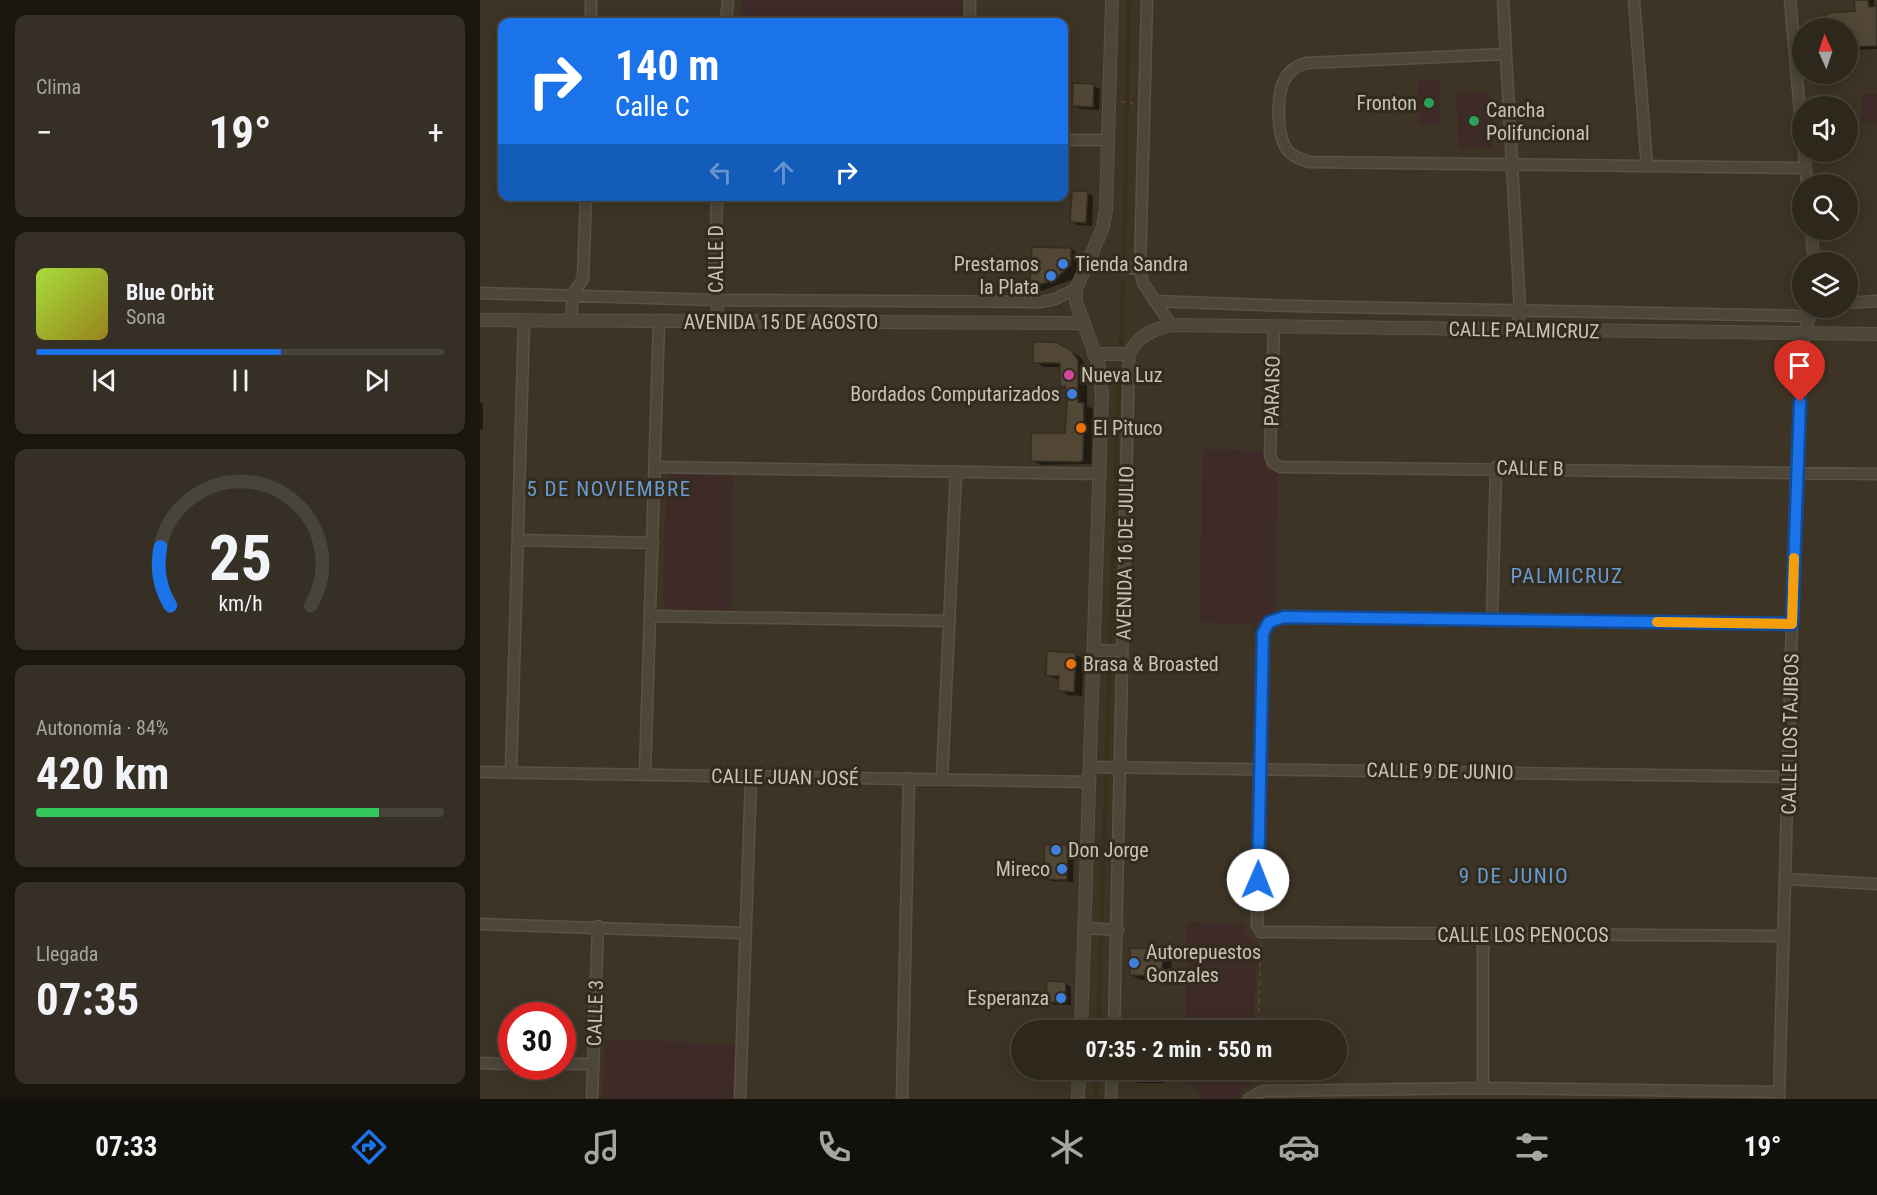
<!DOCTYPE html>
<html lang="es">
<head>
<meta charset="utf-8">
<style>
	:root { --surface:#2e271c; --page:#362f25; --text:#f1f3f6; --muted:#a7a5a3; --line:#49443b; --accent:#1a73e8 }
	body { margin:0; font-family:"Roboto Condensed",sans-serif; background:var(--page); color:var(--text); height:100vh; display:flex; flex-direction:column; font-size:22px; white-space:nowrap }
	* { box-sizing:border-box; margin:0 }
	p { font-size:20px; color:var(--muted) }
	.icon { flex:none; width:33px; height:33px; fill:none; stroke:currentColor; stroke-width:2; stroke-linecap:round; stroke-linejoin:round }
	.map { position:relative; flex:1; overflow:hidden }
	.side { display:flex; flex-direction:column; gap:15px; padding:15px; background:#19150f; width:480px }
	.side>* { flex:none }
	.guide { position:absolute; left:18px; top:18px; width:570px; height:183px; border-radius:12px; box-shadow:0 3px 15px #0003,0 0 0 2px var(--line); background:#1a73e8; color:#fff; overflow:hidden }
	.needle { width:39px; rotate:357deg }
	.controls { position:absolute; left:1312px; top:18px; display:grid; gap:12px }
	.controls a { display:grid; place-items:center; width:66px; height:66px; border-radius:50%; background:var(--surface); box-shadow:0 3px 15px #0003,0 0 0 2px var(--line); font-size:30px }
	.speed { position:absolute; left:18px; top:1002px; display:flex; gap:12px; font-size:30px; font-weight:700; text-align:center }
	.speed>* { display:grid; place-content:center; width:78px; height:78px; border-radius:50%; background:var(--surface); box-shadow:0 3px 15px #0003,0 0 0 2px var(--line); line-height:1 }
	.speed .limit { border:9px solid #d22; background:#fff; color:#111 }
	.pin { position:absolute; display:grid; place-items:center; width:51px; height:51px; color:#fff; margin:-62px -26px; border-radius:50% 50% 50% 0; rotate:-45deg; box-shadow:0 0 6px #0007 }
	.pin .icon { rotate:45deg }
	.me { position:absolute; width:66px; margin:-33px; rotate:1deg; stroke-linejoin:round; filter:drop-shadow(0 0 4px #0008) }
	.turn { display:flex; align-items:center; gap:21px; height:126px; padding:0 18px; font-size:27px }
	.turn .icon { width:78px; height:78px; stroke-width:2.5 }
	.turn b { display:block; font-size:42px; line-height:51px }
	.lanes { display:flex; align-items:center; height:57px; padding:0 18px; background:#0003; justify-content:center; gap:30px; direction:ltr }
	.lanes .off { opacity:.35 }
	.big { font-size:45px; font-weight:700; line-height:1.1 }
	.side .card { flex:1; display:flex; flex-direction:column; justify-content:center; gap:9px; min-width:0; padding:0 21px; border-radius:12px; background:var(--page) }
	.side .dial { align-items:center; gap:0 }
	.dial svg { height:156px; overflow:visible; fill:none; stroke:var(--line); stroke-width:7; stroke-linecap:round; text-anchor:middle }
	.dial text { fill:var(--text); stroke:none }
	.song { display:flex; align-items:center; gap:18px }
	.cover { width:72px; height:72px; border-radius:9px; background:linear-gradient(135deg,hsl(80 70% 55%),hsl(50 70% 35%)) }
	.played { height:6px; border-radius:3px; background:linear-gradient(90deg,var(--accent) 60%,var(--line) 60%) }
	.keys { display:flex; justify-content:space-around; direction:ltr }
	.heat { display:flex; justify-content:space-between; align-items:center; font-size:33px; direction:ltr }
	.charge { height:9px; border-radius:4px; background:linear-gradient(90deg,#34c759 84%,var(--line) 0) }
	.trip { position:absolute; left:531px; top:1020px; width:336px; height:60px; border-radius:30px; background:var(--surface); box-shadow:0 3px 15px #0003,0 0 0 2px var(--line); font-weight:700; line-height:60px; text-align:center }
	.tab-bar { display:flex; height:96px; justify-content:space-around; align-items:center; background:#12100b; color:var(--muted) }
	.tab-bar .icon { width:42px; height:42px }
	.tab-bar .on { color:var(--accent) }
	.tab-bar b { font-size:27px; color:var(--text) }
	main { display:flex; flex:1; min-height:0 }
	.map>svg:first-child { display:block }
	.green { fill:#3e2b27 }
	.shadow { fill:#0007 }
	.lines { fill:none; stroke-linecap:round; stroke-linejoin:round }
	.stream { stroke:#3a2f18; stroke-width:4 }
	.building { fill:#514734; stroke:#342d20; stroke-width:1.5 }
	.minor-casing { stroke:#595245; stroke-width:13 }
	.tertiary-casing { stroke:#595245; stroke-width:14 }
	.path { stroke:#564340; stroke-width:2; stroke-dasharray:4.5 4.5; stroke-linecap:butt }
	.minor { stroke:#4d4639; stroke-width:10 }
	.tertiary { stroke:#4d4639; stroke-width:12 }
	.route-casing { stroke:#114b97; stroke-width:15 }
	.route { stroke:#1a73e8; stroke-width:10 }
	.slow { stroke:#f59e0b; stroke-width:10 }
	.leisure-dot { fill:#2e9e5b; stroke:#322b1e; stroke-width:2 }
	.shop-dot { fill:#3f7fe0; stroke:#322b1e; stroke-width:2 }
	.hotel-dot { fill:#d1479c; stroke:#322b1e; stroke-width:2 }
	.food-dot { fill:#e8710a; stroke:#322b1e; stroke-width:2 }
	.labels { text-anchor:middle; stroke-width:6; stroke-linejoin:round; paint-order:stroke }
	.poi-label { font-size:20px; fill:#c8c2b5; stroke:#322b1e; text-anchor:start }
	.street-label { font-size:20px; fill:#c8c2b5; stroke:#322b1e }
	.neighbourhood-label { font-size:21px; letter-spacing:1.5px; fill:#679bd1; stroke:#322b1e }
</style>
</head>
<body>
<main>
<section class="side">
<div class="card"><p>Clima</p>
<div class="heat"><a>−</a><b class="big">19°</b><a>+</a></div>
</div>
<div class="card">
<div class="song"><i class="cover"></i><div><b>Blue Orbit</b><p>Sona</p></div></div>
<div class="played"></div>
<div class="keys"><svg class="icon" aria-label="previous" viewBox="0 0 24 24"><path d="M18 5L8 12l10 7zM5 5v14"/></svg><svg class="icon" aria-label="pause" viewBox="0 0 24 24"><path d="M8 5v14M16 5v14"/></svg><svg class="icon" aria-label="next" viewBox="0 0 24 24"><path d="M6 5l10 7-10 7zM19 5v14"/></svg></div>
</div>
<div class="card dial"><svg viewBox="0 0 100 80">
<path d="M14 69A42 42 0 1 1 86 69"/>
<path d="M14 69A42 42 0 0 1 9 39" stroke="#1a73e8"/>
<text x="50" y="56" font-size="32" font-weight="700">25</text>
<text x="50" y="72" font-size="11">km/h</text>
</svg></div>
<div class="card"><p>Autonomía · 84%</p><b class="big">420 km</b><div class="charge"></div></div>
<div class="card"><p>Llegada</p><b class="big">07:35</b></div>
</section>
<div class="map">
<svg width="1397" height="1099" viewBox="0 0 1397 1099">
	<rect width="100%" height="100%" fill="#3d3425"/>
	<path class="green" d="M262,0H483L484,22H260Z
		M938,81H960V125H939Z
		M1010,93L1013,148L979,149L976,94Z
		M1381,94H1397V122L1382,123Z
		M723,449L786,451L788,464L798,471L795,612L787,615L780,630H773L772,624L719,622Z
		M191,474L253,476L251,611L190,610L183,604L186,481Z
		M707,922L762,923L766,934L777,943L773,1030H705Z
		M125,1039L256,1044L253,1099H122Z
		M705,1070H772L771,1086L762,1090L757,1099H720L719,1090L707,1083Z"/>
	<path class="shadow" d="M1376,0H1394V8H1397V49L1368,50V28H1348V14L1377,13Z
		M595,85L614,86L620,89L619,110L600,109L594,105Z
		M607,193L613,196L612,226L598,225L592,222Z
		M591,249L600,255V271L594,279L561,291L552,286Z
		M591,351L600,357L607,367V406L613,409L611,464L561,465L552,460L587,435L588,402L587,389L582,386L581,367H564L555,362Z
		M0,402L3,404V430H0Z
		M595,654L604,659L602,696L588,695L580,690V680L567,675Z
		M566,846L588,847L594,850L593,882L571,881L565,878Z
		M682,950L692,956L691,981L661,980L651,975Z
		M585,983L591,987V1005H574L568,1001Z
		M648,1070H685V1083H658L648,1078Z"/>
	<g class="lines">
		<path class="stream" d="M644,259L649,0
			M641,344L643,283
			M618,1030L639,371
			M616,1099L617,1070"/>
	</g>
	<path class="building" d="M1374,0H1388L1389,7L1397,6V46L1368,47V28H1347L1346,13L1375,11Z
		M593,83L614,84L613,107L592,106Z
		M592,191H608L606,223L590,222Z
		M552,247L591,248V265L573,281L550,287Z
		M553,342H575L591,350L598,360V402L604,403L603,460L599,462L551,461V433H585L587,402L585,386L580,387V363H553Z
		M567,651L596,653L594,692L578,691L579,676H566Z
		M565,845H588L587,880L563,879Z
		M650,948L683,949L682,976L650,975Z
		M567,981L586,982L585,1003L566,1002Z
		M646,1070H694V1079H646Z"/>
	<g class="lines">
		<defs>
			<path id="minor" d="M667,0L660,269L663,283L691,325
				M1023,0L1040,310L1036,329
				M1154,0L1167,166
				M1310,0L1323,145
				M111,22V0
				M246,22L248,0
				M490,22V0
				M1026,54L826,63C818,66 811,69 806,77C796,92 796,136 808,151C813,157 821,159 829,162L1325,168
				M584,140H628
				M1324,152L1327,184
				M237,196L235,271L238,321
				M1331,230L1334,262
				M607,264L660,269
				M0,293L235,300L561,302L575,299L596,289
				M674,301L810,306L1321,316L1350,308
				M1368,303L1397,301
				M91,321L93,294L103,279L106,196
				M794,327L790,455L793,463L801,467L1397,474
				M175,467L620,474
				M38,540L173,543
				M172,616L470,621
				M1012,620L1016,467
				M615,650L642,651
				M611,767L1309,777
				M0,772L610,782
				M31,772L44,321
				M165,774L179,321
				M462,779L476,472
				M1306,879L1397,884
				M0,924L265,933
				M605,928L638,930
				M1003,935V1088
				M1304,936L781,932L777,925L783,633L789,622L804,617L1312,624
				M634,1030L649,354
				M0,1063L32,1064
				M82,1064H113
				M112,1099L118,926
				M260,1099L271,777
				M422,1099L429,778
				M631,1099L632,1070
				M769,1099L783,1091L1003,1088L1299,1092
				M1299,1099L1316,472L1324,333L1333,308"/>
			<path id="tertiary" d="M0,320L602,323
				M614,354H649C657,336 672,330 691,325L1397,334
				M601,1030L622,394L618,362L596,302V289L622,230L626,211L632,0
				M598,1099L599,1070"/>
		</defs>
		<use href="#minor" class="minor-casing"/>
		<use href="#tertiary" class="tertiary-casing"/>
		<path class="path" d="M641,102L653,103
			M778,1030L781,943
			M777,1081V1070"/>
		<use href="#minor" class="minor"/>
		<use href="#tertiary" class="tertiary"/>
	</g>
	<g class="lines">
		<defs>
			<path id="route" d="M778,880L783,633L789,622L804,617L1312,624L1320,402"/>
		</defs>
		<use href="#route" class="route-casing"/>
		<use href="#route" class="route"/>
		<path class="slow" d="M1177,622L1312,624L1314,558"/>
	</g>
	<g class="leisure-dot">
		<circle cx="949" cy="103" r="6"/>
		<circle cx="994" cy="121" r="6"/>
	</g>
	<g class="shop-dot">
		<circle cx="583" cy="264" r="6"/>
		<circle cx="571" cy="276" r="6"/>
		<circle cx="592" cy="394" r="6"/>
		<circle cx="576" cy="850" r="6"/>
		<circle cx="582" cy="869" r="6"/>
		<circle cx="654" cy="963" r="6"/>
		<circle cx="581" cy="998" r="6"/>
	</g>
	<circle class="hotel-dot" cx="589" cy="375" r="6"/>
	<g class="food-dot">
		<circle cx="601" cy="428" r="6"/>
		<circle cx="591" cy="664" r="6"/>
	</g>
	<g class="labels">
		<g class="poi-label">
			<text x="937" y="110" text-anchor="end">Fronton</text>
			<text x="1006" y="117">Cancha<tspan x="1006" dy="23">Polifuncional</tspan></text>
			<text x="559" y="271" text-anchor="end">Prestamos<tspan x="559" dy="23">la Plata</tspan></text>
			<text x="595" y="271">Tienda Sandra</text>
			<text x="601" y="382">Nueva Luz</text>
			<text x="580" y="401" text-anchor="end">Bordados Computarizados</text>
			<text x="613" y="435">El Pituco</text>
			<text x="603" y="671">Brasa &amp; Broasted</text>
			<text x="588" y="857">Don Jorge</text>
			<text x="570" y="876" text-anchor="end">Mireco</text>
			<text x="666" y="959">Autorepuestos<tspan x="666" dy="23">Gonzales</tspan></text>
			<text x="569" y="1005" text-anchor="end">Esperanza</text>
		</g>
		<g class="street-label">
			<text transform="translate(236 259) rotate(-90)" y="7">CALLE D</text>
			<text x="301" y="329">AVENIDA 15 DE AGOSTO</text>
			<text transform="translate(1044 330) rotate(1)" y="7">CALLE PALMICRUZ</text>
			<text transform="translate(792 391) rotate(-89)" y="7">PARAISO</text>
			<text transform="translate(1050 468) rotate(1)" y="7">CALLE B</text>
			<text transform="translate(645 553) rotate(-89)" y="7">AVENIDA 16 DE JULIO</text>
			<text transform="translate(1310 734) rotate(-89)" y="7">CALLE LOS TAJIBOS</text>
			<text transform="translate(960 771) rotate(1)" y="7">CALLE 9 DE JUNIO</text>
			<text transform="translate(305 777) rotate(1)" y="7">CALLE JUAN JOSÉ</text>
			<text x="1043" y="942">CALLE LOS PENOCOS</text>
			<text transform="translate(115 1013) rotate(-88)" y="7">CALLE 3</text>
		</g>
		<g class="neighbourhood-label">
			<text x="129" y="496">5 DE NOVIEMBRE</text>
			<text x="1087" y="583">PALMICRUZ</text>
			<text x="1034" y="883">9 DE JUNIO</text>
		</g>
	</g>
</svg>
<div class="controls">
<a><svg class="needle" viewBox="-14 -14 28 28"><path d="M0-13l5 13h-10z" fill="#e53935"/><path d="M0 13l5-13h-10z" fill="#a7a5a3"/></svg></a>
<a><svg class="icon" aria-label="sound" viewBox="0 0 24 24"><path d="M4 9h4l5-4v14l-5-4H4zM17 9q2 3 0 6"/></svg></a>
<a><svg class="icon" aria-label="search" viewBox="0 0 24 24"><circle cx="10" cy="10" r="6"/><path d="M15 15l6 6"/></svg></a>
<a><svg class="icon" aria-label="layers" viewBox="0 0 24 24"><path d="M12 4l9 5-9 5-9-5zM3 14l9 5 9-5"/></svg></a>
</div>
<div class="speed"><div class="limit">30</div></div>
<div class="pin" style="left:1320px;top:402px;background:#d93025"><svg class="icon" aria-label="arrive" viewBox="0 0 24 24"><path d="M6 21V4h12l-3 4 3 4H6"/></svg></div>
<svg class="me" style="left:778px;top:880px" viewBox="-20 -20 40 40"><circle r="19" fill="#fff"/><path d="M0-13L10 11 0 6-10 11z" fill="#1a73e8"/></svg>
<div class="trip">07:35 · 2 min · 550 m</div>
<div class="guide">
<div class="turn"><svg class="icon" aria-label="right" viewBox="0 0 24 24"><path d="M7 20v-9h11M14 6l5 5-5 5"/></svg><div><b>140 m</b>Calle C</div></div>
<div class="lanes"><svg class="icon off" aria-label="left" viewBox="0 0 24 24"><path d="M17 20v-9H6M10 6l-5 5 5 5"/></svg><svg class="icon off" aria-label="ahead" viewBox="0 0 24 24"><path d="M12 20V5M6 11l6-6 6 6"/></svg><svg class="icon" aria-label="right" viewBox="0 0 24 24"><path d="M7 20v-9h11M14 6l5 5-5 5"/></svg></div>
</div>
</div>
</main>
<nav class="tab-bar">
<b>07:33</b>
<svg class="icon on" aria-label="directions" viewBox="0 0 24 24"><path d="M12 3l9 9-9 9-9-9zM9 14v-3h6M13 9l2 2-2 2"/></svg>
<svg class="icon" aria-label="music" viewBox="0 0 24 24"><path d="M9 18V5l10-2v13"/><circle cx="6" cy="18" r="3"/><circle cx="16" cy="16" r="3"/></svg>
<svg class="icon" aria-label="phone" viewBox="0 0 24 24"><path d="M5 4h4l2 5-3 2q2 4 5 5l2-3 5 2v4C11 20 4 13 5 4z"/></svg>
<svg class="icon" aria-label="climate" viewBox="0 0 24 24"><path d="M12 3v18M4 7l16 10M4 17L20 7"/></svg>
<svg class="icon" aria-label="car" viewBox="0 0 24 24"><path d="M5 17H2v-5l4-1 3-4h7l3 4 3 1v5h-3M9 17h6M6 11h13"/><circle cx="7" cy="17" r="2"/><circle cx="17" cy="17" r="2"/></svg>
<svg class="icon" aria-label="filters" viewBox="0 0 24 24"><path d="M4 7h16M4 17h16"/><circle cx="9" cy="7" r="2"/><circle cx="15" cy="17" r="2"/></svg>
<b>19°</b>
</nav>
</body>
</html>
